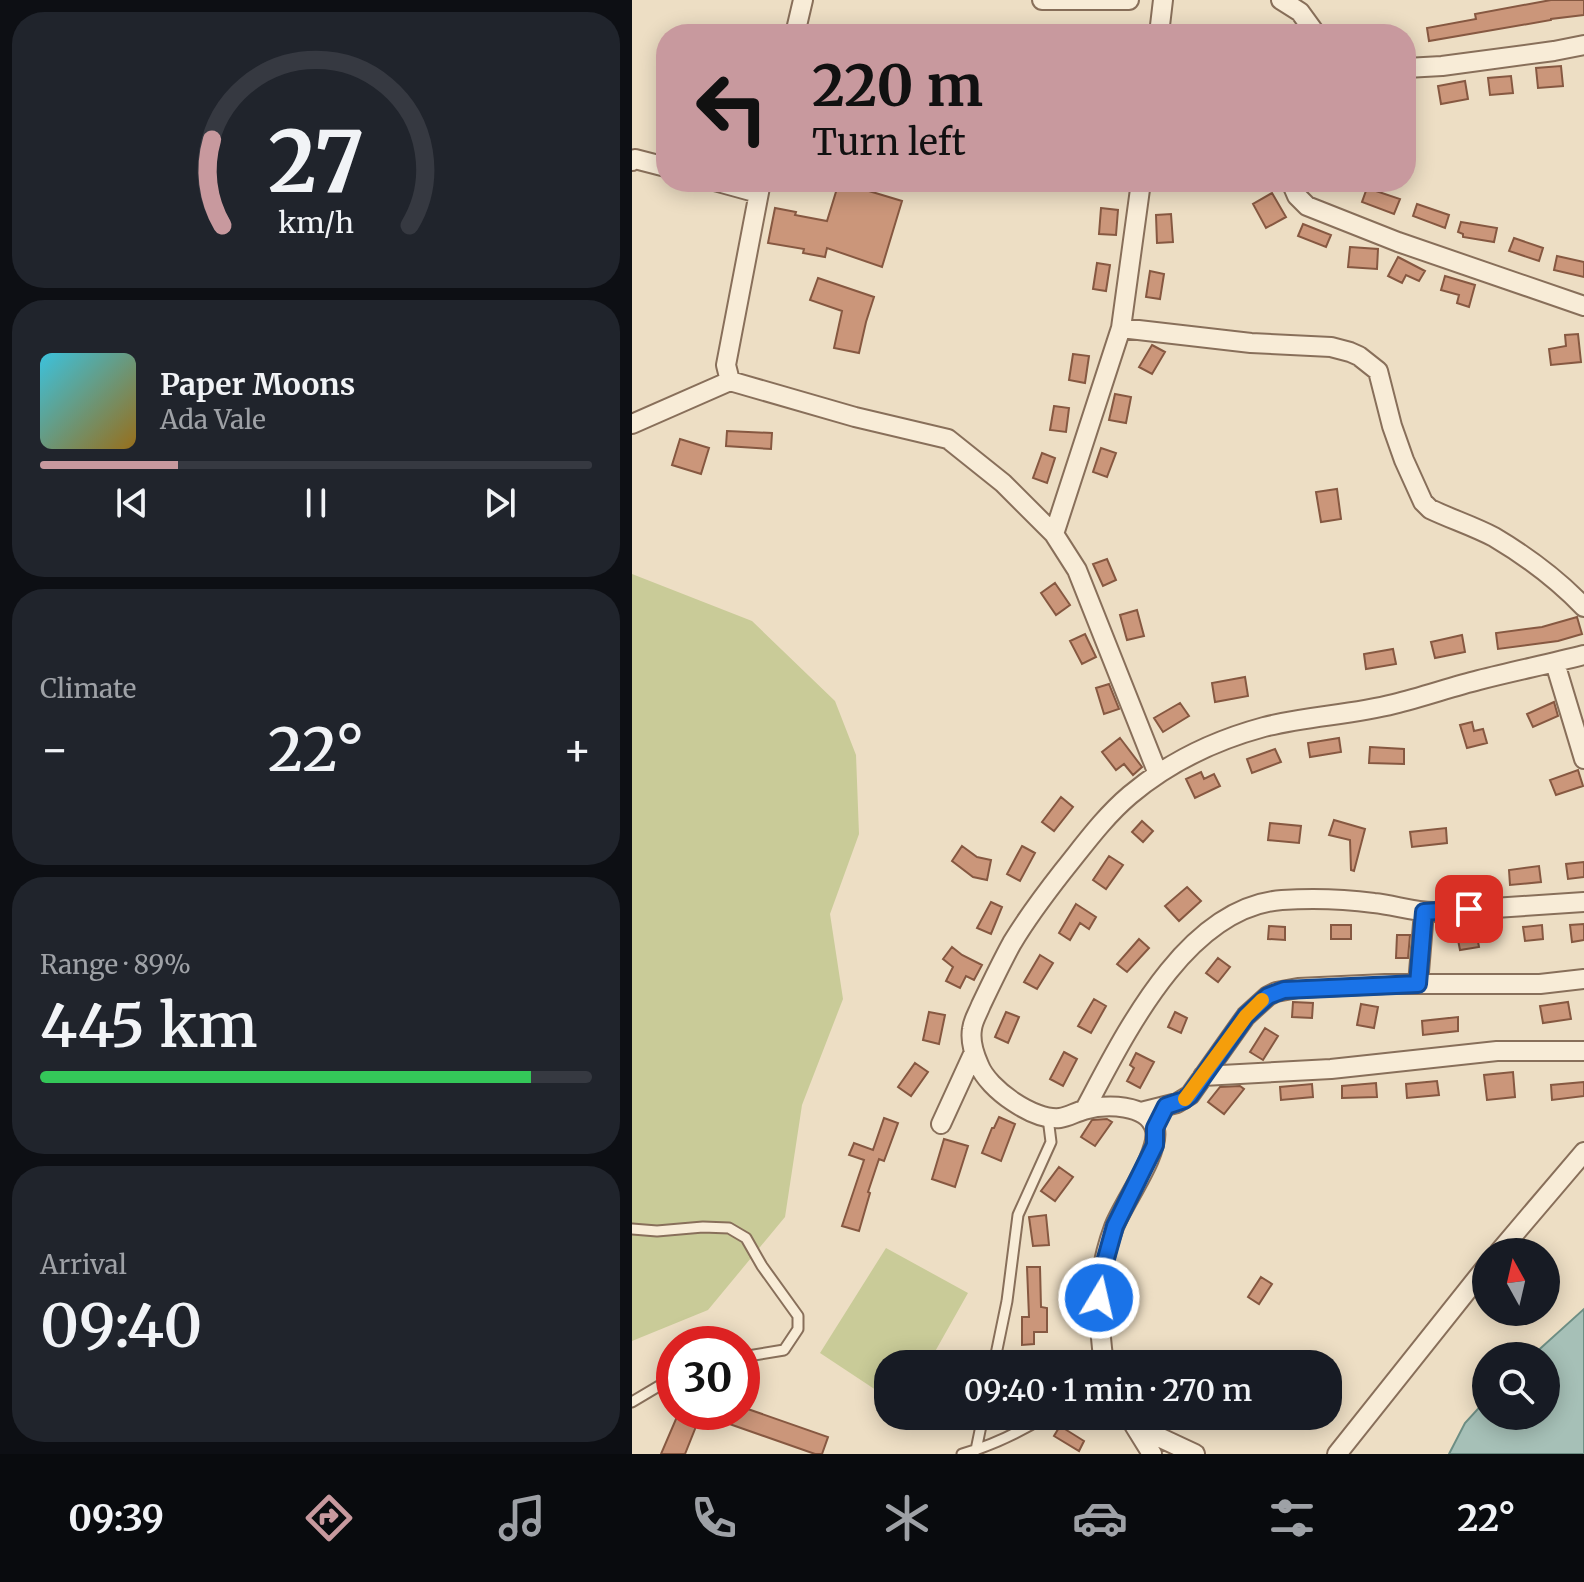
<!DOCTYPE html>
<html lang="en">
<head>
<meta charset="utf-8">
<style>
	:root { --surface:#171b24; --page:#20242c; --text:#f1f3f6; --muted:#9ea1a6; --line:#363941; --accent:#c8999e }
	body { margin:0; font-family:Merriweather,serif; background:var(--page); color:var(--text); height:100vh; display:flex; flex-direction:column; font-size:30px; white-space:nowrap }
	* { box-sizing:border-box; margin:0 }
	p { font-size:26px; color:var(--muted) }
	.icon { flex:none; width:44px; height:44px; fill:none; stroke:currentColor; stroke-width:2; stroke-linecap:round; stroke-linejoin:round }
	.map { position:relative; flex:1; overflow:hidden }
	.details { display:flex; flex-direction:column; gap:12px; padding:12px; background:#0d0f14; width:632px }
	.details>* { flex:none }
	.banner { position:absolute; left:24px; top:24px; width:760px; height:168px; border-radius:32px; box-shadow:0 4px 20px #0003; background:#c8999e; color:#111; overflow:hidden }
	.needle { width:52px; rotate:352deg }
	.buttons { position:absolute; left:840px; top:1238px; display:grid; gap:16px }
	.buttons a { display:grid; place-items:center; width:88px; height:88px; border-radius:50%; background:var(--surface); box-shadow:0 4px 20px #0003; font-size:40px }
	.speed { position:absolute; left:24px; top:1326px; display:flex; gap:16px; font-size:40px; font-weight:700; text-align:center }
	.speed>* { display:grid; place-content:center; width:104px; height:104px; border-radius:50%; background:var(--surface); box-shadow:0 4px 20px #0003; line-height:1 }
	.speed .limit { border:12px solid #d22; background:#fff; color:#111 }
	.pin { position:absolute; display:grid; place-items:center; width:68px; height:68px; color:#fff; margin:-34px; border-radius:16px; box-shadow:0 4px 12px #0006 }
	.me { position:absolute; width:88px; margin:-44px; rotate:9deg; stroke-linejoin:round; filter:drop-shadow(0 0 6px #0008) }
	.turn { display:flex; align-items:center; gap:28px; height:168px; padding:0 24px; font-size:36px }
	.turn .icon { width:104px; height:104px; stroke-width:2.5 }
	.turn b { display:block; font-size:56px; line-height:68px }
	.big { font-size:60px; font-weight:600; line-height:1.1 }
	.details .tile { flex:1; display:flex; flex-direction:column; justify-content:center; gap:12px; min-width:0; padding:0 28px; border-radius:32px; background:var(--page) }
	.details .dial { align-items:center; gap:0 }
	.dial svg { height:208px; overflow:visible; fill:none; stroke:var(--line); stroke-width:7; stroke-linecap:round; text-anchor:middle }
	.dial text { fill:var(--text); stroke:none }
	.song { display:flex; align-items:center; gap:24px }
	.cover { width:96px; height:96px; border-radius:12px; background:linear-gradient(135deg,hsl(190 70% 55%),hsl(40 70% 35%)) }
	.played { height:8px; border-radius:4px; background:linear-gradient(90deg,var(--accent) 25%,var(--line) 25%) }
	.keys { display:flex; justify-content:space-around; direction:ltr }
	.heat { display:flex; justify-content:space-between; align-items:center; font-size:44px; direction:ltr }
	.charge { height:12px; border-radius:6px; background:linear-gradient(90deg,#34c759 89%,var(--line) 0) }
	.trip { position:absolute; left:242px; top:1350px; width:468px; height:80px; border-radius:32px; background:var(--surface); box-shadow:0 4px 20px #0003; font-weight:600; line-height:80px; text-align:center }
	.dock { display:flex; height:128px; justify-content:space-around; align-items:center; background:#090b0e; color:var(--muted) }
	.dock .icon { width:56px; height:56px }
	.dock .selected { color:var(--accent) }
	.dock b { font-size:36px; color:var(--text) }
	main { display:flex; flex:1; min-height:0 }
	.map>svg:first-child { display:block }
	.green { fill:#c9cb98 }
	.water { fill:#a6c0b7; stroke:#6d8e84; stroke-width:2 }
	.building { fill:#cb967a; stroke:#865841; stroke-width:2 }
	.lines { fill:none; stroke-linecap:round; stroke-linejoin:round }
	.lane-casing { stroke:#886f5a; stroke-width:13 }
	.street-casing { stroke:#886f5a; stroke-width:22 }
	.lane { stroke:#f8ecd7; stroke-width:9 }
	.street { stroke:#f8ecd7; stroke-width:18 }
	.route-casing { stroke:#114b97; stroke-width:20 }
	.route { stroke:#1a73e8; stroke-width:14 }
	.slow { stroke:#f59e0b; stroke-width:14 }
</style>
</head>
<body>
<main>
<section class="details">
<div class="tile dial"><svg viewBox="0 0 100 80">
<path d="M14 69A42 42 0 1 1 86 69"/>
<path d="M14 69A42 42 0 0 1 10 36" stroke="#c8999e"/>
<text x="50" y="56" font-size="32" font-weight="700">27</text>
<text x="50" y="72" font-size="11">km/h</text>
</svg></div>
<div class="tile">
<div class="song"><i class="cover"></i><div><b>Paper Moons</b><p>Ada Vale</p></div></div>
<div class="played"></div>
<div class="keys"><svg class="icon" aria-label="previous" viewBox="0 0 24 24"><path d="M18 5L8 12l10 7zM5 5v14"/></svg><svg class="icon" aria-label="pause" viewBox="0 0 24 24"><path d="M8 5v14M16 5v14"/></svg><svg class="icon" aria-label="next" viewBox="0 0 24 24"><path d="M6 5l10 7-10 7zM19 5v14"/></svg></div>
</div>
<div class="tile"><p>Climate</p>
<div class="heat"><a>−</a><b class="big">22°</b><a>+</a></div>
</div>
<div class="tile"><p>Range · 89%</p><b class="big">445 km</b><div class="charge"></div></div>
<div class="tile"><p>Arrival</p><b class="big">09:40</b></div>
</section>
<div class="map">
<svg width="952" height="1454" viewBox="0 0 952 1454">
	<rect width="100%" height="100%" fill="#eddec4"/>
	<path class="green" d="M0,574L120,621L203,701L224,755L227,834L198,914L211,999L170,1105L153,1217L76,1310L0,1341Z
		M254,1248L336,1293L296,1364H256V1398L188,1353Z"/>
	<path class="water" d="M952,1309V1454H817L833,1423L854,1400V1416H914V1356H900Z"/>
	<path class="building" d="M919,0H952V15L919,19V20L797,41L795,28L844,19L843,14Z
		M929,66L931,86L906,88L904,68Z
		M879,76L881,93L858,95L856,78Z
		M833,81L836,99L809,104L806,86Z
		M207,182L270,201L250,267L195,248L193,257L171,253L172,249L136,243L143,208L164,212L163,215L195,221Z
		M735,188L768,199L762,214L730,202Z
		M640,193L654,217L634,228L621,204Z
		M785,204L817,215L813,228L781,216Z
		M469,208L486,210L484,235L467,234Z
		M539,214L541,242L525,243L524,215Z
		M829,222L865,228L862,242L831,237V234L826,232Z
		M671,224L699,235L694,247L666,236Z
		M882,238L911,248L907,261L877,251Z
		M718,247L746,249L745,269L716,267Z
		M925,256L952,262V277L922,270Z
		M766,257L793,271L787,281L774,275L770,283L756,276Z
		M465,263L478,265L474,291L461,289Z
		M518,271L532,274L528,299L514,297Z
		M813,276L843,285L837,307L825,303L827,295L809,290Z
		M186,278L242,297L234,322L227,353L202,348L210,311L178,300Z
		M946,334L949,362L919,365L917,349L934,346L933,335Z
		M520,345L533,352L520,374L507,367Z
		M441,354L457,356L453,383L437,380Z
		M483,394L499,397L494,423L477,420Z
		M422,406L437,408L434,432L418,430Z
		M95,431L140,433L139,449L94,446Z
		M48,439L77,448L69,474L40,465Z
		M469,448L484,453L475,477L461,472Z
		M410,453L423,458L415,483L401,478Z
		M705,489L709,519L689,522L684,492Z
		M475,559L484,580L471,586L461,564Z
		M423,583L438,605L424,615L409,593Z
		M505,610L512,636L495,640L488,615Z
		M945,617L950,634L926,641L866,649L864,633L910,627Z
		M453,634L464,657L450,664L438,641Z
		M830,635L833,652L803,658L799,642Z
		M761,649L764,664L734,669L732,654Z
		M613,677L616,696L583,702L580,683Z
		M477,684L487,709L472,714L464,688Z
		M922,702L926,716L901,727L895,714Z
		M548,703L557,716L531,732L522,718Z
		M840,722L842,731L851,729L855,743L835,748L828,725Z
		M488,738L510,767L501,775L492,764L484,770L470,752Z
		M707,738L709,752L678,757L676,743Z
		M738,747L772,749V764L737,763Z
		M643,749L649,762L620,773L615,759Z
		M946,770L951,786L924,795L918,780Z
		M569,772L572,779L582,774L588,786L563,798L554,779Z
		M429,797L441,807L422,831L410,822Z
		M702,820L733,829L722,871L719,870L718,840L697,835Z
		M510,821L521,831L511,842L500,832Z
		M638,823L669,826L667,843L636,840Z
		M814,828L815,843L780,847L778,832Z
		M330,846L345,857L359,860L355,880L341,877L320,861Z
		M390,846L403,853L388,881L375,874Z
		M477,856L491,865L474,889L461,880Z
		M952,862V877L936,879L934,864Z
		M907,866L909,882L878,885L877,870Z
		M851,876L853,891L823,895L821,880Z
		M555,887L569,901L547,921L533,906Z
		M359,902L370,907L359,934L345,928Z
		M444,904L464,917L457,929L448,923L438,940L427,933Z
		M952,924V940L940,942L938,925Z
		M699,925H719V939H699Z
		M910,925L911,939L893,941L891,927Z
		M637,926L653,927V940L636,939Z
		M844,931L847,947L828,950L825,935Z
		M765,935H778L776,958H764Z
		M507,939L517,948L495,972L485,964Z
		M320,947L330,955L350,965L342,980L334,976L328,988L314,981L321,967L311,959Z
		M408,955L421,963L405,989L392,982Z
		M586,958L598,967L586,982L574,973Z
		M462,999L474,1006L459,1033L446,1026Z
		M661,1002L681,1003L680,1018L660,1017Z
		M936,1002L939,1019L911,1023L908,1006Z
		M729,1004L746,1007L742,1028L725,1025Z
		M297,1012L313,1015L307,1044L291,1040Z
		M374,1012L387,1017L376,1043L363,1037Z
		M543,1012L555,1018L549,1033L536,1027Z
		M826,1017V1031L791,1035L790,1021Z
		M633,1028L646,1036L631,1060L618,1052Z
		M432,1052L445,1059L431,1086L418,1079Z
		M504,1053L522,1062L508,1088L495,1081L502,1068L498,1065Z
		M283,1063L296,1072L279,1096L266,1087Z
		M881,1072L883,1097L855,1100L852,1075Z
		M805,1081L807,1095L775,1098L774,1084Z
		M952,1082V1096L920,1100L919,1085Z
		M744,1083L745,1097L710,1098V1086Z
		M680,1084L681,1097L649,1100L648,1087Z
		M608,1086L612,1089L592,1114L576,1102L588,1087Z
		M367,1117L383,1124L369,1161L350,1153L360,1128H362Z
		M252,1118L266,1123L252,1161L247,1159L236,1192L238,1193L227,1231L210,1226L232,1160L217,1155L222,1143L241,1150Z
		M475,1119L480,1122L463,1146L449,1137L460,1120Z
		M312,1139L336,1146L323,1187L300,1179Z
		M427,1167L441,1177L423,1201L409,1191Z
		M414,1215L417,1245L401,1246L397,1217Z
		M395,1267H408L409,1307L415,1308V1332H402V1344L390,1345V1317H397Z
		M629,1277L640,1284L627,1304L616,1297Z
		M110,1407L196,1437L190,1454H183L69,1414L53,1454H29L47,1412H110Z
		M428,1426L452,1441L447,1451L422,1436Z"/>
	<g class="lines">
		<defs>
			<path id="lane" d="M0,1229L25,1231L71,1227L97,1228L114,1238L130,1266L166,1316V1329L152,1350L110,1357
				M362,1364L375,1301L386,1215L419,1142L416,1118
				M0,1402L42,1377
				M344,1450L351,1416
				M330,1454C359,1446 388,1432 414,1416"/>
			<path id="street" d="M410,0H497
				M649,0L668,12L684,34
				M163,34L171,0
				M527,34L531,0
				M774,68L810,66L922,51L952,45
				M0,161L3,159L34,167
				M86,182L126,193
				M129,182L94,365L98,381L223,417L316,439L371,483L422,534
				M509,182L489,328L422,534L445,570L526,774
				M659,182L665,196L675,206L766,242L952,306
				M489,328L619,343L699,347L718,352L727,356L746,371L760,426L772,460L791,502L798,509C819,519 841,526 862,537C894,556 926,580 952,607
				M0,424L98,381
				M923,663L952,759
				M786,984L792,912
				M571,1076L699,1069L865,1051H952
				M453,1109C493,1034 554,907 650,900C679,898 712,899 742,903C762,905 782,912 802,912L952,902
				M509,1112L545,1103L558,1095L614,1016L636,996L644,992L666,988L753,984H908L952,979
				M309,1124L342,1052
				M867,1252L952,1152
				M472,1364C465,1313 464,1276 482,1227C491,1203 528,1153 523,1130C517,1103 472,1104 452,1110C444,1112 436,1117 428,1118C402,1121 356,1089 347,1065C342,1054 338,1041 340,1029C341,1020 346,1013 349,1005C359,984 369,963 380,943C395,918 413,894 431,871C452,845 472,817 498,795C536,763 584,740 632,727C675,716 719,715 762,704C791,697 819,687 847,680C882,671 917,664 952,655
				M502,1425L520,1454
				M503,1426L563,1454
				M705,1454L854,1267"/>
		</defs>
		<use href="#lane" class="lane-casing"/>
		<use href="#street" class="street-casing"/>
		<use href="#lane" class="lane"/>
		<use href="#street" class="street"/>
	</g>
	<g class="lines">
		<defs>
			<path id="route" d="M467,1298L468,1280L483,1226L523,1145V1128L534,1106L552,1100L558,1095L614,1016L636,996L652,990L786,984L792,912L837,909"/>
		</defs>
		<use href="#route" class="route-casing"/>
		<use href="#route" class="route"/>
		<path class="slow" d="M553,1099L614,1016L630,1000"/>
	</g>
</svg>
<div class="buttons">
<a><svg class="needle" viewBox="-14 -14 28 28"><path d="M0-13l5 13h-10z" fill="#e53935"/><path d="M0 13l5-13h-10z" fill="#9ea1a6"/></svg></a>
<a><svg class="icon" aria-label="search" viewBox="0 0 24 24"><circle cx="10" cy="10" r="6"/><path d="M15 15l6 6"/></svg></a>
</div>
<div class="speed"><div class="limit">30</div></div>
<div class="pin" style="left:837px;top:909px;background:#d93025"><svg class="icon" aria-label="arrive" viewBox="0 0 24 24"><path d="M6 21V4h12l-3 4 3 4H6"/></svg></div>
<svg class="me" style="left:467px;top:1298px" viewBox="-20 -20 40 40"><circle r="17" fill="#1a73e8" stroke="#fff" stroke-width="3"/><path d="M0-11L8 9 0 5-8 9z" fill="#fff"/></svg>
<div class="trip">09:40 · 1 min · 270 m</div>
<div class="banner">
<div class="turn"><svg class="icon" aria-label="left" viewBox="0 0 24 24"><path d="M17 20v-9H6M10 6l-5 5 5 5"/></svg><div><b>220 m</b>Turn left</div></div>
</div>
</div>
</main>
<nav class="dock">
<b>09:39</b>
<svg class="icon selected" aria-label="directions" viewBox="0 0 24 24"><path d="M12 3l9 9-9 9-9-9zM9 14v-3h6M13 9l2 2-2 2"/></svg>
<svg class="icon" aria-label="music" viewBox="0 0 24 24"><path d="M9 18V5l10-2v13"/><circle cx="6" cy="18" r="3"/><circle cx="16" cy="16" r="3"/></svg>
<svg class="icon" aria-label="phone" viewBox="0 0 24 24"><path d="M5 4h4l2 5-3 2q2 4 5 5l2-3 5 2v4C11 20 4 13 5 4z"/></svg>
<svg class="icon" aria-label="climate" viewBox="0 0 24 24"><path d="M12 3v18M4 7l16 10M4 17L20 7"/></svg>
<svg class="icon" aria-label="car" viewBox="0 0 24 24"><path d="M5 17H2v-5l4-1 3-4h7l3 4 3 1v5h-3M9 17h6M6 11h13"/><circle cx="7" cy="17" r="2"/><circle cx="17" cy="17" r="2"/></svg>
<svg class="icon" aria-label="filters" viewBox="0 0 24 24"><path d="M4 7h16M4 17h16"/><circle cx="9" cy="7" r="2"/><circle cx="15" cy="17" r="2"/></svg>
<b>22°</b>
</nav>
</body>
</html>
